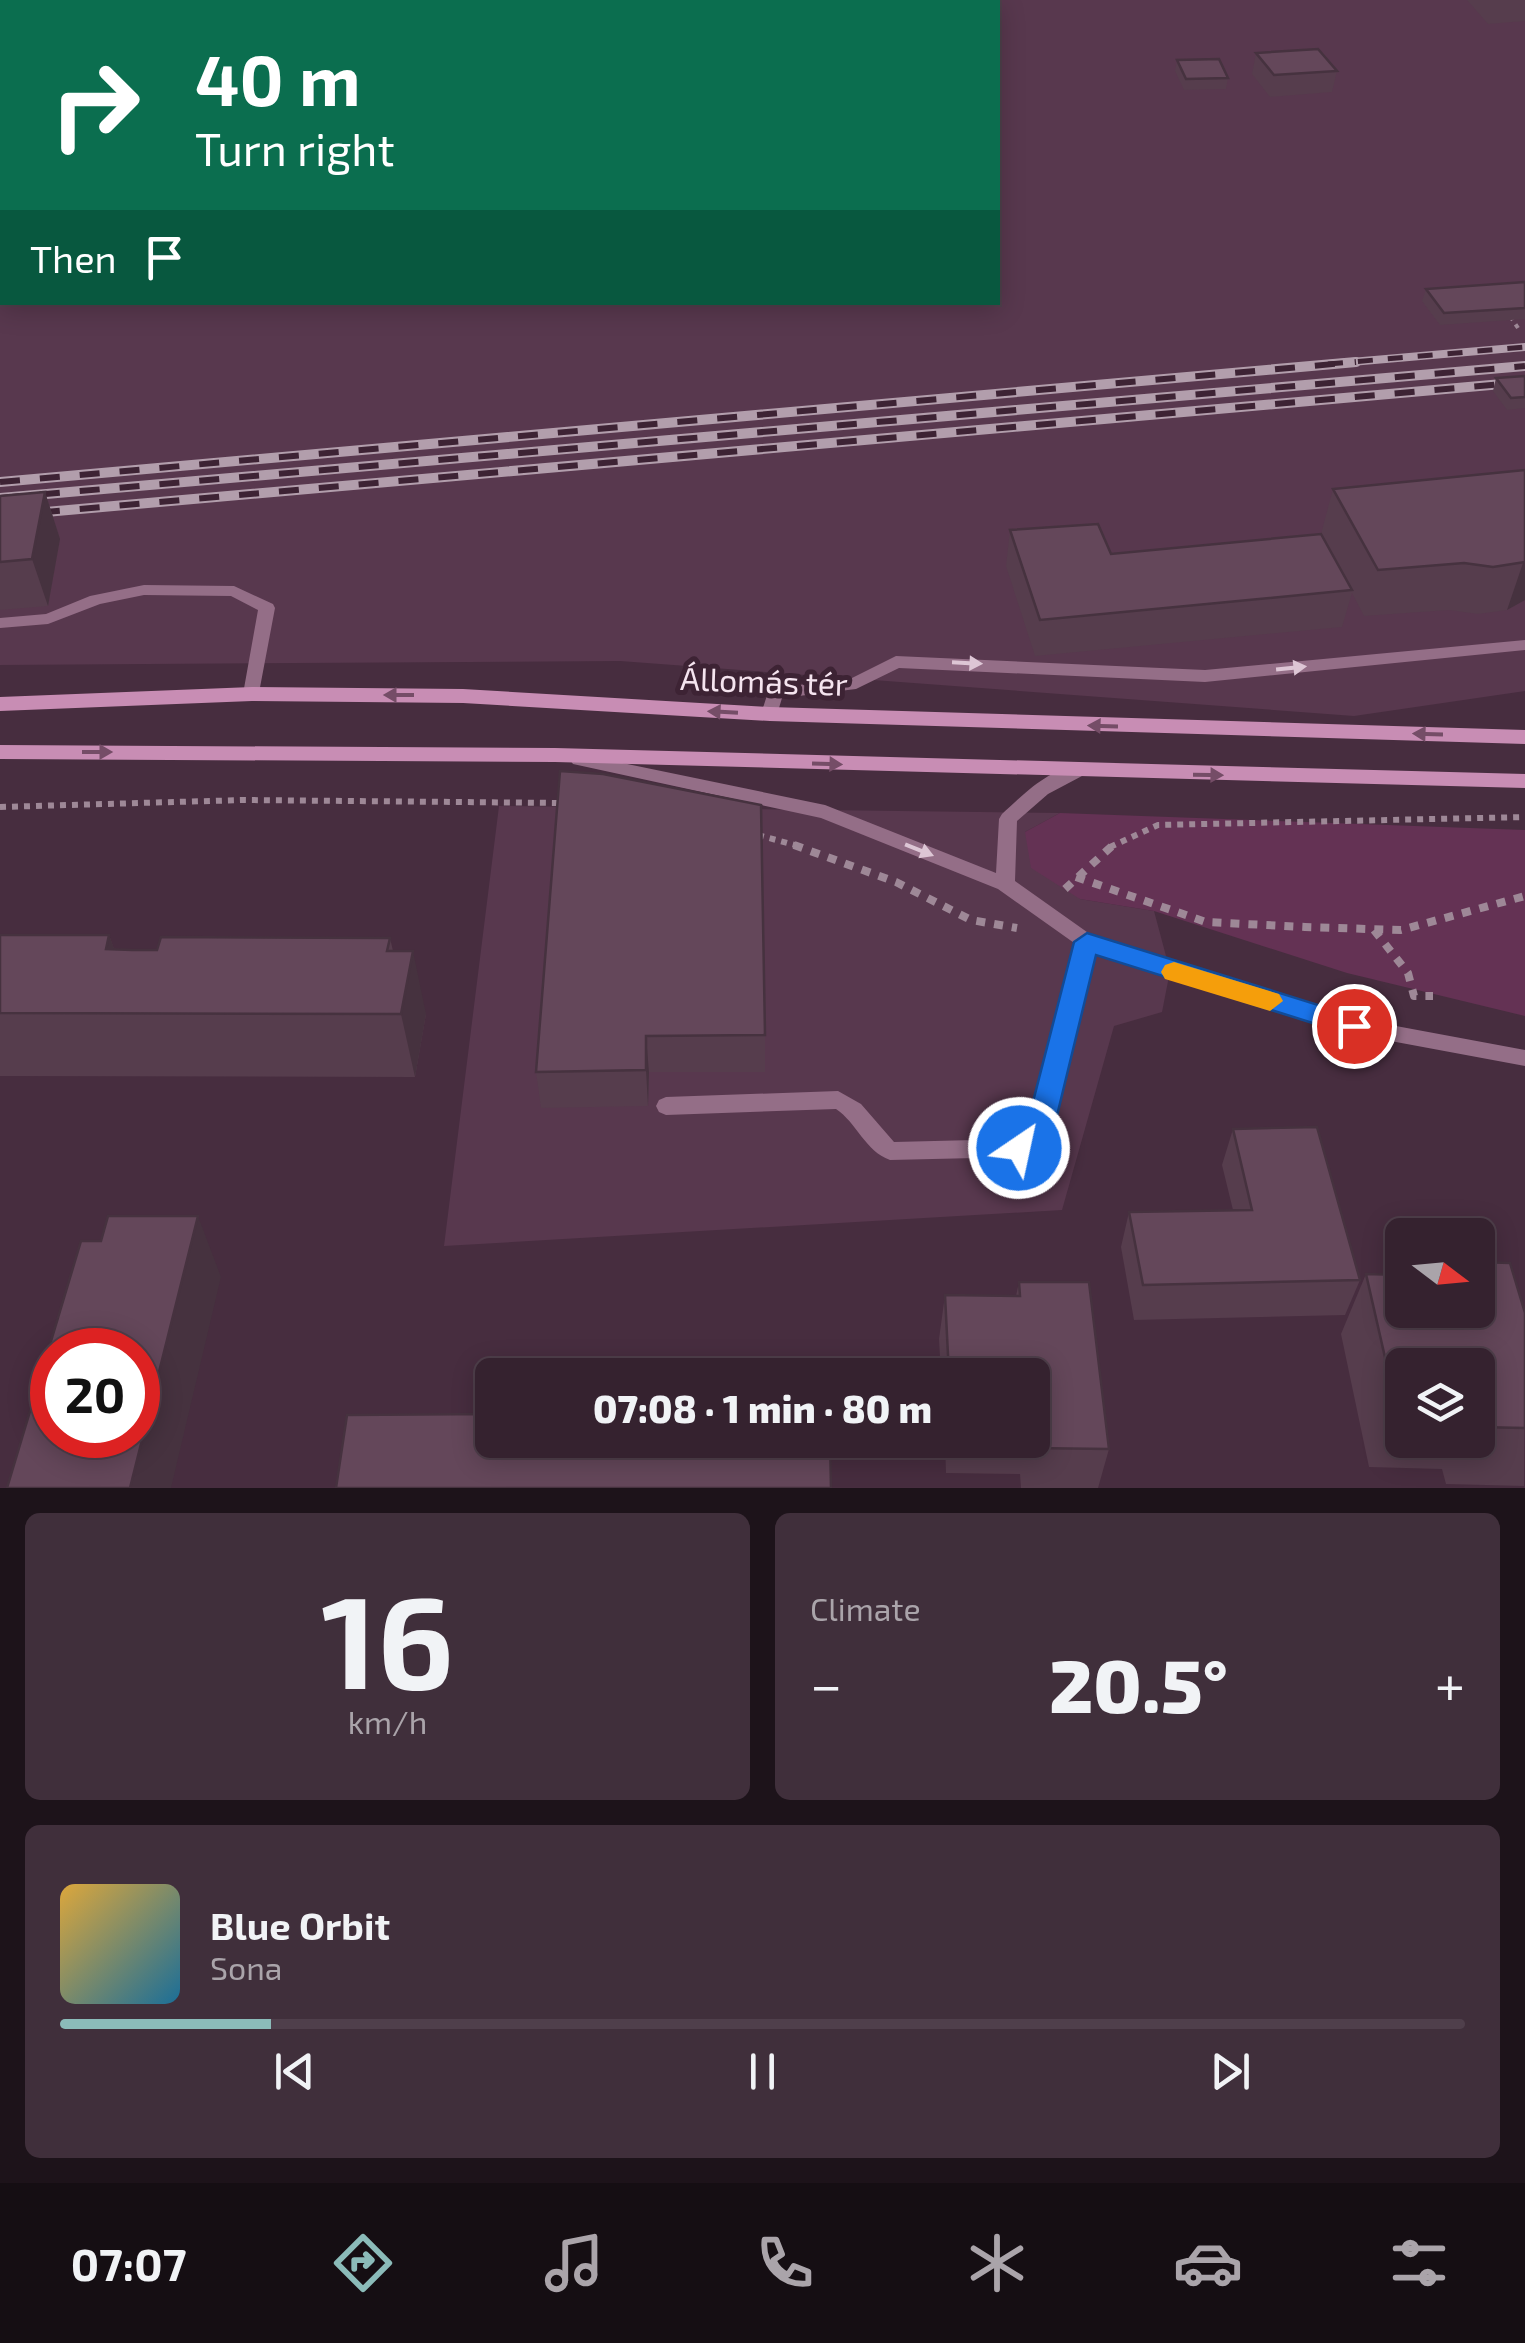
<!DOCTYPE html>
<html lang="en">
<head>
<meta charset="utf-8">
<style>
	:root { --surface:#35222f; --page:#402f3b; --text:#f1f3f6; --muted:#aaa4aa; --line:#4f3f4b; --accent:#8bbbb9 }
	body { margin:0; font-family:"Exo 2",sans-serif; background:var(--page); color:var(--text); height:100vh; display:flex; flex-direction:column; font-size:38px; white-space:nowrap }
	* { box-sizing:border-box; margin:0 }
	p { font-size:32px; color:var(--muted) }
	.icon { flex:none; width:55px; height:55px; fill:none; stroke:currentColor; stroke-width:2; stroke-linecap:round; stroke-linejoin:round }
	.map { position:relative; height:1488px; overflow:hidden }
	.side { display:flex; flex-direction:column; gap:25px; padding:25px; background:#1d131a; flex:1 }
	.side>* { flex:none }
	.banner { position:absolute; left:0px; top:0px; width:1000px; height:305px; box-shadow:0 5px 25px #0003,0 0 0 2px var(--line); background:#0b6e4f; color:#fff; overflow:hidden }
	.needle { width:65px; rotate:106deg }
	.tools { position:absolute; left:1385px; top:1218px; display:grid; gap:20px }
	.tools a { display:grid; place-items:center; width:110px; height:110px; border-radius:15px; background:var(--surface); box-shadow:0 5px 25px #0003,0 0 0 2px var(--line); font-size:50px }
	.speed { position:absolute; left:30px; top:1328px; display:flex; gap:20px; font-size:50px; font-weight:700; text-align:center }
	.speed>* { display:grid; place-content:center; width:130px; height:130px; border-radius:50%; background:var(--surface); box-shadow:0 5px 25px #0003,0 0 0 2px var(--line); line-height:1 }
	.speed .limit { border:15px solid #d22; background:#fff; color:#111 }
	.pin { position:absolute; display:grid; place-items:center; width:85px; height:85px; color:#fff; margin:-42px; border:5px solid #fff; border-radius:50%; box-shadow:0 2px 10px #0007 }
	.me { position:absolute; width:110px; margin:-55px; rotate:34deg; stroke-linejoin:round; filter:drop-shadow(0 0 8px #0008) }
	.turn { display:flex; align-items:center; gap:35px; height:210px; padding:0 30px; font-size:45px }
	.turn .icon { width:130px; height:130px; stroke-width:2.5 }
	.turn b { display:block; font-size:70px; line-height:85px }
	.then { display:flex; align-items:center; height:95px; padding:0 30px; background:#0003; gap:20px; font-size:38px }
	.big { font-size:75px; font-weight:800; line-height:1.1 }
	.side .widget { flex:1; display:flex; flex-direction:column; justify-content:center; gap:15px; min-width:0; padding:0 35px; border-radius:15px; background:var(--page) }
	.side .dial { align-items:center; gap:0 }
	.dial b { font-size:130px; line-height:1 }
	.song { display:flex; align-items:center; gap:30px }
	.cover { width:120px; height:120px; border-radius:15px; background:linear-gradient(135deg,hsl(40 70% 55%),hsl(200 70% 35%)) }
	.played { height:10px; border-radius:5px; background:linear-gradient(90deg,var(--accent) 15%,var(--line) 15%) }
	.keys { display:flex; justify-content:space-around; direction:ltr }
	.heat { display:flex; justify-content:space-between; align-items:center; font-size:55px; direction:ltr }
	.side .tiles { flex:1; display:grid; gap:25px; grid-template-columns:1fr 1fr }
	.widget:last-child { grid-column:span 2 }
	.trip { position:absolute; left:475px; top:1358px; width:575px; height:100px; border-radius:15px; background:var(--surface); box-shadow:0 5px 25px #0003,0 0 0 2px var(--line); font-weight:800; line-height:100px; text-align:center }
	.menu { display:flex; height:160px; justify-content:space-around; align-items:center; background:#150e13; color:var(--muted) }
	.menu .icon { width:70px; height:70px }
	.menu .active { color:var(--accent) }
	.menu b { font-size:45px; color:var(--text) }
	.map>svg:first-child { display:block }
	.built { fill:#58384e; fill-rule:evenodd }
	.green { fill:#643254 }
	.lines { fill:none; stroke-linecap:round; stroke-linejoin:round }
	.path-far2 { stroke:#9e8897; stroke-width:4; stroke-dasharray:5 5; stroke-linecap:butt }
	.path-far1 { stroke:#9e8897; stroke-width:6; stroke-dasharray:6 6; stroke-linecap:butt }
	.path { stroke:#9e8897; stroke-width:8; stroke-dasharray:9 9; stroke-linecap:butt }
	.service { fill:#946e87; fill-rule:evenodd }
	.secondary { fill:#c88db4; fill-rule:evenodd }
	.rail-far1-casing { stroke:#b29eac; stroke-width:8 }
	.rail-casing { stroke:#b29eac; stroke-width:10 }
	.rail-far1 { stroke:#3d2334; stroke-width:5; stroke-dasharray:15; stroke-linecap:butt }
	.rail { stroke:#3d2334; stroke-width:6; stroke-dasharray:20; stroke-linecap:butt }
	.wall { fill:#563d4d; fill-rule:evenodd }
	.shaded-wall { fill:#46323f }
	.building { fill:#64475a; stroke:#46323f; stroke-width:2.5; fill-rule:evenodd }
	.oneway { fill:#ddc6d5 }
	.oneway2 { fill:#754d67 }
	.route { fill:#1a73e8; stroke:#114b97; stroke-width:2.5 }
	.slow { fill:#f59e0b }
	.labels { text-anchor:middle; stroke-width:10; stroke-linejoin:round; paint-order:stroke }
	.street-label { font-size:32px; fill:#f5e4ef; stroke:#3d2334 }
</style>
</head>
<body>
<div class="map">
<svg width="1525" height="1488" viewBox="0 0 1525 1488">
	<rect width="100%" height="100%" fill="#472d3f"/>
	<path class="built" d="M0,0H1525V691L1354,716L620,661L0,665ZM2,2H998V302H2Z
		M499,806L1060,813L1025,832L1080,899L1154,911L1170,971L1162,1012L1114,1026L1062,1210L444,1246Z"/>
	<path class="green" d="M1060,813L1525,830V1016L1347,973L1154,911L1080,899L1031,868L1025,832Z"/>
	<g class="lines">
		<path class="path-far2" d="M1510,316L1518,328"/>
		<path class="path-far1" d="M0,807L244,800L564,803
			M758,835L802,847
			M1110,847L1158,825L1525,817"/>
		<path class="path" d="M794,845L896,882L971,920L1017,928
			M1076,877L1206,922L1305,927L1401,930L1525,896
			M1065,889L1113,845
			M1374,930L1408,973L1414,996H1433"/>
		<path class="service" d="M144,585L234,586L273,604L275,608L258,698L252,700L243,694L258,610L231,596L144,595L100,604L48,624L0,628V618L46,614L90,596Z
			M1525,640V650L1205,682L899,668L856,689L782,698L776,718H764L761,714L769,689L852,678L896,656L1205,670Z
			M579,754L825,805L996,873L999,819L1002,814C1022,796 1053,763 1082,768L1085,772L1082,776L1048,794L1017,821L1015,881L1094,937L1173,964L1353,1018L1525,1050V1066L1353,1034L1170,979L1094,952L1050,1132C1044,1143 1031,1153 1019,1157L890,1160C865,1151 857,1123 836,1109L666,1115L659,1112L656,1106L659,1100L666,1097L838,1091L861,1104L894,1142L1015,1139L1030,1127L1077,945L998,889L821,818L573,764L570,760L573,756Z"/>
		<path class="secondary" d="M252,687L463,689L770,707L1525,730V744L770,721L463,703L252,701L0,711V697Z
			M0,745L555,748L1525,774V788L555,762L0,759Z"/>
		<defs>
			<path id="rail-far1" d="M1328,364L1525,347"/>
			<path id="rail" d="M0,482L1356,362
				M0,498L1525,366
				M0,516L1525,382"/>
		</defs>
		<use href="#rail-far1" class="rail-far1-casing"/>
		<use href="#rail" class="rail-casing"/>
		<use href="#rail-far1" class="rail-far1"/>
		<use href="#rail" class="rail"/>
	</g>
	<path class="wall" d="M115,0H195L192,2H116Z
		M1467,0H1525V21L1488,24Z
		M1256,53L1337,71L1332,92L1270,97L1252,74Z
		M1177,60L1228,78L1226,89L1184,90L1175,71Z
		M1525,282V319L1440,325L1422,301L1426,289Z
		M1525,376V408L1507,410L1493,391L1496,378Z
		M1525,470V600L1507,610L1478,614L1449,610L1364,616L1352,593L1342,627L1035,656L1006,566L1010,530L1111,554L1321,534L1333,489Z
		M45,492L60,539L48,606L0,610V496Z
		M560,771L765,1035V1072H649L648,1106L541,1108L536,1072Z
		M0,935H109L114,949L157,950L390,938L393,951L426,1014L415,1077L0,1076Z
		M1233,1129L1360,1280L1345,1315L1134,1320L1121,1247L1129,1212L1233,1210L1222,1165Z
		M1366,1274L1525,1313L1524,1486L1446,1484L1442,1469L1369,1467L1341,1334ZM1402,1365H1478V1440H1402Z
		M1019,1282L1109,1449L1098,1488H1021L1020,1474L946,1473L945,1440H1032V1375H941L939,1339L945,1295L1016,1296Z"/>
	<path class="shaded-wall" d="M165,0H195L192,2H166Z
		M45,492L60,539L48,606L32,559Z
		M1525,562V600L1507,610L1523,563Z
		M109,935L133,999L106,949Z
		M413,951L426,1014L415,1077L401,1014Z
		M646,1036L649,1072L648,1106L646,1070Z
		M198,1216L221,1277L171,1488H130Z"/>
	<path class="building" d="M1318,49L1337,71L1274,75L1256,53Z
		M1219,59L1228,78L1186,79L1177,60Z
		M1525,282V308L1444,313L1426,289Z
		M1525,376V397L1511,398L1496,378Z
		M1525,470V562L1493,567L1464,563L1378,570L1333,489Z
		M45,492L32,559L0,562V496Z
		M1098,524L1111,554L1321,534L1352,590L1040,620L1010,530Z
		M560,771L603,774L761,805L765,1035L646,1036V1070L536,1072Z
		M0,935H109L106,949L132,950H157L161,937L390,938L387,951H413L401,1014L0,1013Z
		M1317,1127L1360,1280L1143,1285L1129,1212L1252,1210L1233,1129Z
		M108,1216H198L130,1488H7L81,1241H101ZM52,1350H138V1435H52Z
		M1478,1262L1510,1263L1525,1313V1428L1478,1427V1365H1402V1410H1397L1366,1274L1402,1275V1310H1478Z
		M1019,1282H1089L1109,1449L1030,1448L1029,1440H1032V1375H949L945,1295L1020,1296Z
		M492,1414V1440H830L831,1488H336L347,1415Z"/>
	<defs><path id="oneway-solid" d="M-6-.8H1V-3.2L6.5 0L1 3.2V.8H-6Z" transform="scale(2.5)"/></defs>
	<g class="oneway">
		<use href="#oneway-solid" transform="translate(967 663) rotate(3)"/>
		<use href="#oneway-solid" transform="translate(1291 668) rotate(-6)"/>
		<use href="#oneway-solid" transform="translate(919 850) rotate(22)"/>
	</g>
	<g class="oneway2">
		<use href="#oneway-solid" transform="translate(399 695) rotate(-180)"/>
		<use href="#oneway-solid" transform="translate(723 712) rotate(-177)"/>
		<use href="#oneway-solid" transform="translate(1103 726) rotate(-178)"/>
		<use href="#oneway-solid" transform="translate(1428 734) rotate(-178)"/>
		<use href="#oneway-solid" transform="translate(97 752)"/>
		<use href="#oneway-solid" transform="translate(827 764) rotate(2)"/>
		<use href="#oneway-solid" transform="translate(1208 775) rotate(1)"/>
	</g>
	<path class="route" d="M1087,933L1363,1019L1367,1026L1354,1036L1096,955L1053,1132L1049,1140L1019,1159L1009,1156L1005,1148L1027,1125L1074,942Z"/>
	<path class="slow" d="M1174,962L1279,994L1283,1001L1270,1011L1165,979L1161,972L1165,965Z"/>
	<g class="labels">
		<g class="street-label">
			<text transform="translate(764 682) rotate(2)" y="11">Állomás tér</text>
		</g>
	</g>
</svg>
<div class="tools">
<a><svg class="needle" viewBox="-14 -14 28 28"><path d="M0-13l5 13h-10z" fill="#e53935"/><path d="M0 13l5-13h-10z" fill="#aaa4aa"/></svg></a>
<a><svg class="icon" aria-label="layers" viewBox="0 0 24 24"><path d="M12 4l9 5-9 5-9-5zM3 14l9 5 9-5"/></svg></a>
</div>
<div class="speed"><div class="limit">20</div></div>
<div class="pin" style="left:1354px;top:1026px;background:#d93025"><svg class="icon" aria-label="arrive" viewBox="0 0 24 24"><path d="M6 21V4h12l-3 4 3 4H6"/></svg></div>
<svg class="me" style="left:1019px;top:1148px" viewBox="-20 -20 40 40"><circle r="17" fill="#1a73e8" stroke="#fff" stroke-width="3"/><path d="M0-11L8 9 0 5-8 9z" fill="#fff"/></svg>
<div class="trip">07:08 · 1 min · 80 m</div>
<div class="banner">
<div class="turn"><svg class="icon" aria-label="right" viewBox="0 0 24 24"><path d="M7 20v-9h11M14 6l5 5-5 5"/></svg><div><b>40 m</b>Turn right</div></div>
<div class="then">Then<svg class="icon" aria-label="arrive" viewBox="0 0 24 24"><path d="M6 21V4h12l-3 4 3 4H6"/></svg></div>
</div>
</div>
<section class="side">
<div class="tiles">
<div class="widget dial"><b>16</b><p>km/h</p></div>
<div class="widget"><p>Climate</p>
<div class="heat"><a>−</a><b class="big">20.5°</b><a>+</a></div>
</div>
<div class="widget">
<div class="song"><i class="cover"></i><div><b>Blue Orbit</b><p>Sona</p></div></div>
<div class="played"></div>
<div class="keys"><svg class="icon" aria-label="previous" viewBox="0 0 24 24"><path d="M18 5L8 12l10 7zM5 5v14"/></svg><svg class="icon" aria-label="pause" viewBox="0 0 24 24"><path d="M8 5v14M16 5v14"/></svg><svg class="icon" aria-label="next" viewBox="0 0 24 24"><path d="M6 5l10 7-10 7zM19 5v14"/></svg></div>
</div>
</div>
</section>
<nav class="menu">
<b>07:07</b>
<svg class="icon active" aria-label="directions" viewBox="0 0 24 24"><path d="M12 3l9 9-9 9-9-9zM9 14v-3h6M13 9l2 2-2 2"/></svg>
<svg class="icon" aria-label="music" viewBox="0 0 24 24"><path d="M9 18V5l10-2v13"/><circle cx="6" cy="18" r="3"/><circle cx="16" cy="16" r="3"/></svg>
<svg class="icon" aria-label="phone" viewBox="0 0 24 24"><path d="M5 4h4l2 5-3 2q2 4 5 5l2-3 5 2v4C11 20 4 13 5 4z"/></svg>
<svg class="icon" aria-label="climate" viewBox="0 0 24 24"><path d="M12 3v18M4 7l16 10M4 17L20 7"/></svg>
<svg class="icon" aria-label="car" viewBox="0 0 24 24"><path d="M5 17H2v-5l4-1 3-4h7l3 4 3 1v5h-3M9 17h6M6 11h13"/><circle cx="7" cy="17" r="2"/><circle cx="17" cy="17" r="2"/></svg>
<svg class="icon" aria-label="filters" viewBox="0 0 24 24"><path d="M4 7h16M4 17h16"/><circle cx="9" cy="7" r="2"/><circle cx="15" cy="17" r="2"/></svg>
</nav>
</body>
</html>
